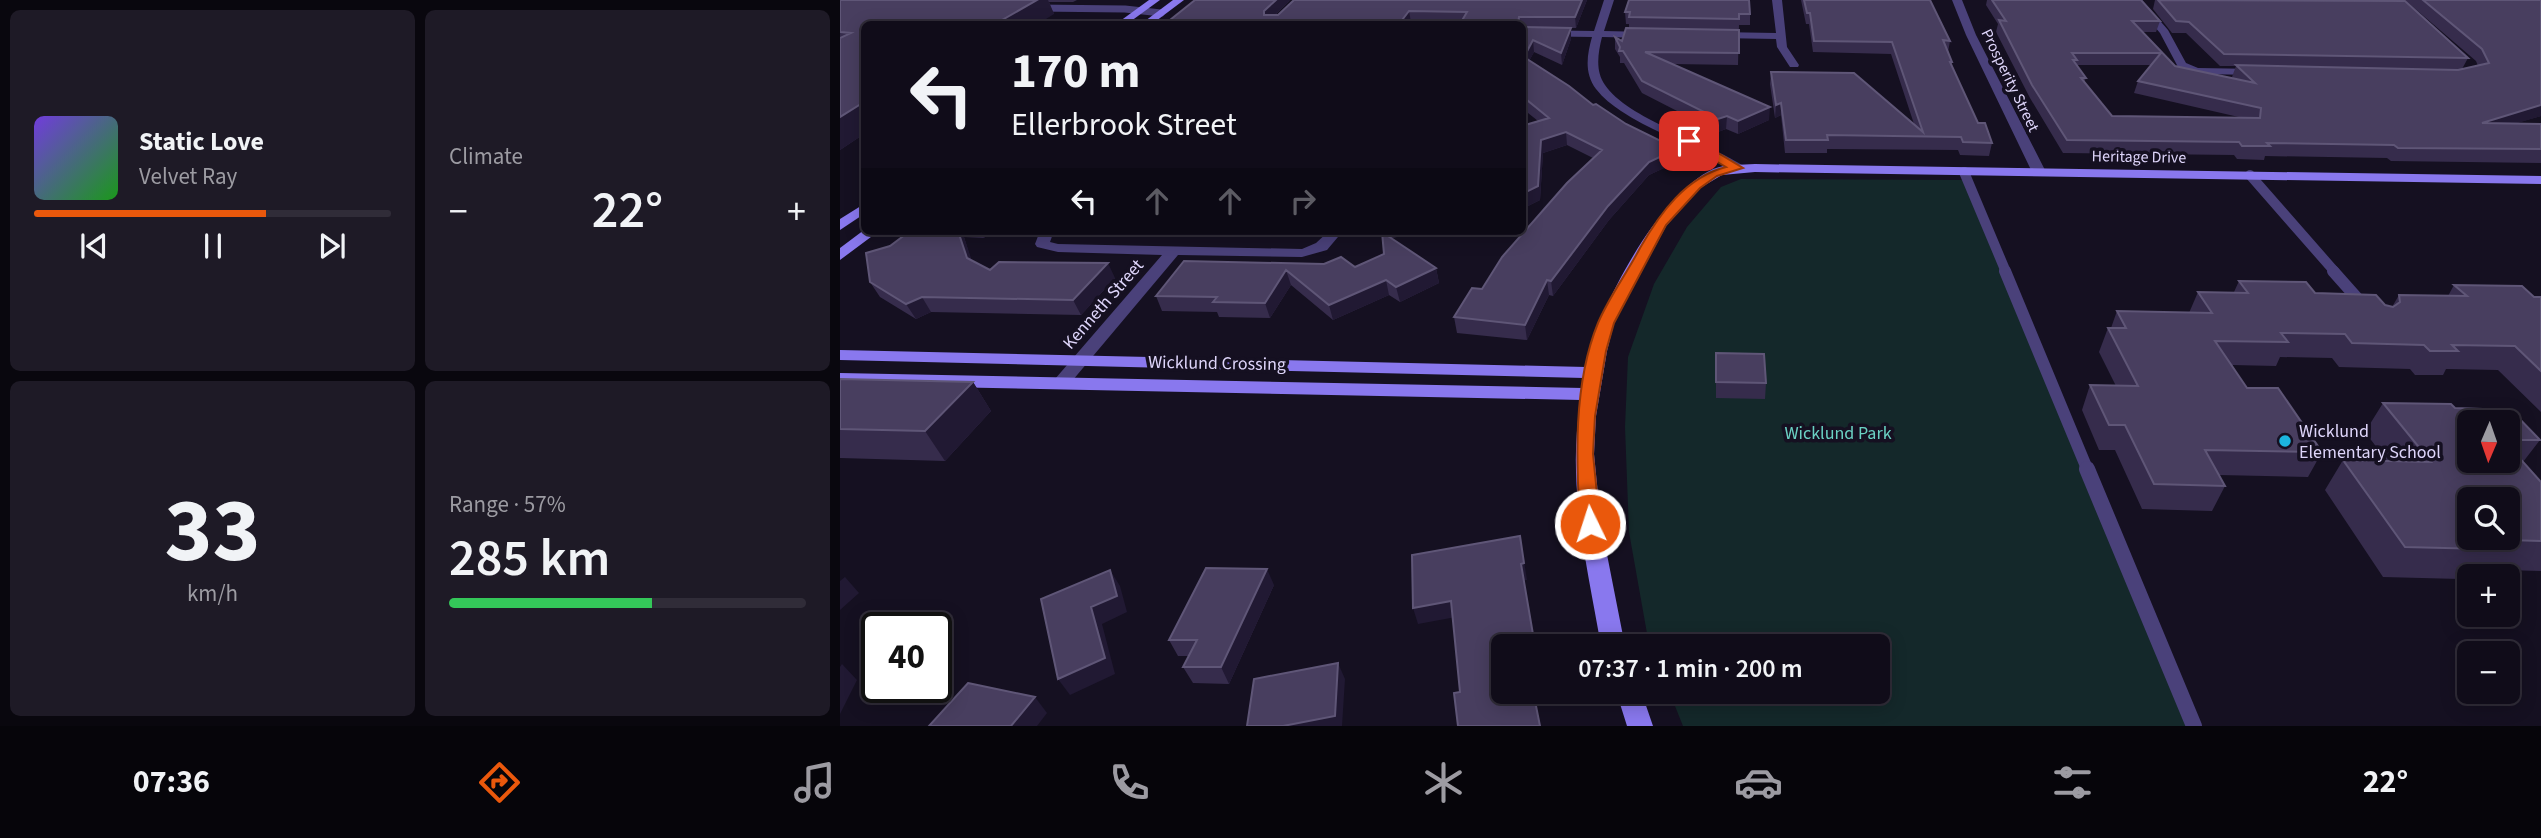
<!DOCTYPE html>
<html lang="en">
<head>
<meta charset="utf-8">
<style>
	:root { --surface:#100c19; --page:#1e1a26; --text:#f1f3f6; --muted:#9c9ba2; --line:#302c38; --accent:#ea580c }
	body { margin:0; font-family:"Source Sans 3",sans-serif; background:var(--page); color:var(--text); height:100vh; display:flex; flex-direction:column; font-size:26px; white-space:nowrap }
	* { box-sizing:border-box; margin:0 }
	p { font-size:23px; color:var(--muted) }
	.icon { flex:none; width:38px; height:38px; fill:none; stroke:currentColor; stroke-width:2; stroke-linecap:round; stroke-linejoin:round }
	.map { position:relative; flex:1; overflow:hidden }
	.side { display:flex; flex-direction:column; gap:10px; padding:10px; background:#09070e; width:840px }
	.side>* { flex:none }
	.guide { position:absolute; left:21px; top:21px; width:665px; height:214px; border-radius:10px; box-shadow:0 4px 18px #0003,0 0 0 2px var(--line); background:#100c19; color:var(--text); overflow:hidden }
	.needle { width:46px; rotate:182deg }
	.tools { position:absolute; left:1617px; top:410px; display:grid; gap:14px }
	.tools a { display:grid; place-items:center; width:63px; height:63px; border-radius:10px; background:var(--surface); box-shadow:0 4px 18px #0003,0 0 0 2px var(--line); font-size:35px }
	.speed { position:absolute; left:21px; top:612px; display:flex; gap:14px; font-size:35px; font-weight:700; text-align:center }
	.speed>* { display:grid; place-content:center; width:91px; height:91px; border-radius:50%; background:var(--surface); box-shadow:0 4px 18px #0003,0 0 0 2px var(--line); line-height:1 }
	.speed .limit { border:4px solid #111; border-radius:10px; background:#fff; color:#111 }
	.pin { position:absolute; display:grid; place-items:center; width:60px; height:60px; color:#fff; margin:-30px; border-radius:14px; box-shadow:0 4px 10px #0006 }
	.me { position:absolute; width:77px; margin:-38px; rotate:356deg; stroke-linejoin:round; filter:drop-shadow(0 0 5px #0008) }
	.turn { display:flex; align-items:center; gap:24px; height:147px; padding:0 35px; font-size:32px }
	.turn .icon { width:91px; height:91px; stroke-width:2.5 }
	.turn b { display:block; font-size:49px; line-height:60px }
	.lanes { display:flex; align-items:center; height:66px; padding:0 35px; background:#0003; justify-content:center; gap:35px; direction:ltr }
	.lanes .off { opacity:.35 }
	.big { font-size:52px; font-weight:600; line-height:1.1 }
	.side .tile { flex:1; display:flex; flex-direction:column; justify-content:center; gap:10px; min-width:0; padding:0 24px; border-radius:10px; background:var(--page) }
	.side .dial { align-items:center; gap:0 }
	.dial b { font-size:91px; line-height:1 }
	.song { display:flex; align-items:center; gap:21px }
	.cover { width:84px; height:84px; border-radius:10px; background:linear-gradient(135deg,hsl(260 70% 55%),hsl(120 70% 35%)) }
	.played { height:7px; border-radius:4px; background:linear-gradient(90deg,var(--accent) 65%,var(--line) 65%) }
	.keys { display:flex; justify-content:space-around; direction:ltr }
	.heat { display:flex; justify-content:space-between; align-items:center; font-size:38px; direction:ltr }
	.charge { height:10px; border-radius:5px; background:linear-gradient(90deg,#34c759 57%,var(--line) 0) }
	.side .tiles { flex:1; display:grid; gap:10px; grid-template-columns:repeat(2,1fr) }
	.trip { position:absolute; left:651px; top:634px; width:399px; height:70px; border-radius:10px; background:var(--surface); box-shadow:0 4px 18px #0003,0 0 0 2px var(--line); font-weight:600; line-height:70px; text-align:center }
	.tabs { display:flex; height:112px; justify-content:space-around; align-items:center; background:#06050a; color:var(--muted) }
	.tabs .icon { width:49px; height:49px }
	.tabs .on { color:var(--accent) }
	.tabs b { font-size:32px; color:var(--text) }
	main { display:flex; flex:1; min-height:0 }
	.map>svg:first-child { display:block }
	.green { fill:#14282a }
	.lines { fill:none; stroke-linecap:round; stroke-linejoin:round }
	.lane-far3 { stroke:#4a417a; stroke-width:7 }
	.lane-far2 { stroke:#4a417a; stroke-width:10 }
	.lane-far1 { stroke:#4a417a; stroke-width:12 }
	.lane { stroke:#4a417a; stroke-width:16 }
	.street { fill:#4a417a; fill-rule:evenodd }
	.secondary { fill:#8978ee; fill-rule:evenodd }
	.wall { fill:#362c4c; fill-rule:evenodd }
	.shaded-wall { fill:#211933 }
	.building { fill:#483e5f; stroke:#5f5677; stroke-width:2; fill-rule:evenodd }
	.route { fill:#ea580c; stroke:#983908; stroke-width:2 }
	.poi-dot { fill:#1cb5df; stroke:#151021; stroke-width:2.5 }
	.labels { text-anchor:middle; stroke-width:7; stroke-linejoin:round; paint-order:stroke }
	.far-street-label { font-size:16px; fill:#ded5fa; stroke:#151021 }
	.street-label { font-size:18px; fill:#ded5fa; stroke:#151021 }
	.poi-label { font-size:18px; fill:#ded5fa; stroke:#151021; text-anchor:start }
	.park-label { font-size:18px; fill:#6ad1c3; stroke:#151021 }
</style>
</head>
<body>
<main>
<section class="side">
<div class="tiles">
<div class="tile">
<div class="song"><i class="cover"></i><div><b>Static Love</b><p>Velvet Ray</p></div></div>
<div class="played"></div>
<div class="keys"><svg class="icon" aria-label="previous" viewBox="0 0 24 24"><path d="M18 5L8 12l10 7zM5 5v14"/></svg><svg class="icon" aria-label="pause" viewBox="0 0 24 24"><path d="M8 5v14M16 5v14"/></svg><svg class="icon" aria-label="next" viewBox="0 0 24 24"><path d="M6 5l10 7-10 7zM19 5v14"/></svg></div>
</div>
<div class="tile"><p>Climate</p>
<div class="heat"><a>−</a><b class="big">22°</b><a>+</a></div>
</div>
<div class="tile dial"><b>33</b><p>km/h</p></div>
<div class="tile"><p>Range · 57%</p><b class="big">285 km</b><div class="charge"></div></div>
</div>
</section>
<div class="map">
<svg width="1701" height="726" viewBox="0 0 1701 726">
	<rect width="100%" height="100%" fill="#151021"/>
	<path class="green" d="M901,179L1126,180L1347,726H843L829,691H1038V646H811L808,639L789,532L785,427L788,357L814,284L847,227L881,187Z"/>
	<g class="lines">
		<path class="lane-far3" d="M196,8L285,9L321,13"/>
		<path class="lane-far2" d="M1124,172L1166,272
			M1410,175L1495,272"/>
		<path class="lane-far1" d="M1165,271L1248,471
			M1493,271L1525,307"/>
		<path class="lane" d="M1247,469L1354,726"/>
		<path class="street" d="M764,0H774L764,31L808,32L813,35L808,38L762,37C758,53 755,71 765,85C787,118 866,142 902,165V171C890,173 878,161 868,156C840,140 808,129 781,111C772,105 763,98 756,89C744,73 747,55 752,37L682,36V30L754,31Z
			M932,0H942L947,47L959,65L958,67H950L937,47L936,39L878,38L873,35L878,32L936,33Z
			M1112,0H1122L1136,35L1206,172L1204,175H1194L1192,172L1126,35Z
			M1292,0H1302L1328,30L1346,63L1358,68L1418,69L1423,72L1418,75L1357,74L1338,67L1320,33Z
			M200,231H214L210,242L218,244L462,249L476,243L489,231H503L487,250L462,257L338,255L227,387L221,389L212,383L215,379L322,255L218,252L197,247L195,244Z"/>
		<path class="secondary" d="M309,0H320L287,24H276Z
			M333,0H344L312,24H301Z
			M915,164L1701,176V184L915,172L882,175L860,188L826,226L774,323L767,351L756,416L754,454L761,524L785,646H761C747,565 726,482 741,400L0,385V373L743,388L744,378L0,360V350L746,367C757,309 818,195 873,169C885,164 902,165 915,164Z
			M24,204V214L0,230V219Z
			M24,230L39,231L0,260V248Z
			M776,691H801L813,726H787Z"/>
	</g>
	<path class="wall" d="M0,0H237L233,2H209L214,14L24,24V134L0,150Z
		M450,0L435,15L747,0L736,28H731V39L722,65L694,52L689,61L753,105L786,124L837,149V162L809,175L769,220L713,296L709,295L687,340L617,333L614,317L642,289L753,158L727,145L703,153L700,200L682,209V126L698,121L682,108V24H620L621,23L571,22L569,24H325Z
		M961,0H1090L1110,41L1108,52L1112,62L1111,66L1138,123L1152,143L1149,156L1120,155L1118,150L987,149V153H945L941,115L935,118L930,84L931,72L1074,124L1051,54L973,52L969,24H966Z
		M1147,0H1301L1320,21L1316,32H1303L1335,66L1393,78L1392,77L1396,66H1380L1346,33H1332L1313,9L1315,0H1500L1628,58L1622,69L1638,66L1636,61L1565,0H1701V116L1676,123L1701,124V163L1551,161L1547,158L1425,156L1424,160L1397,159L1394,155L1223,153L1190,98L1156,32L1158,24L1146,5ZM1236,65H1311L1298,81L1294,93L1403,118L1272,116L1244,82L1246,78Z
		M785,12L910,14V25H899L898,65L832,64L929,120L898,134L886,129L878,132L802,93L784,63H780V57L775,49V37L782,41L789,29V24H786Z
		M70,231H152L144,238L124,237L131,260L150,270L275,278L241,315L91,312L76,319L40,297L30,282L50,246Z
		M543,231H593L551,238L596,268L599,283L560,302L549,295L493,320L451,285L430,318L379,317L377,312L322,311L316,296L344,261L515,267L544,254Z
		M1399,281L1545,305L1552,307L1559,295L1608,296L1614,285L1701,297V412L1658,370L1606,369L1603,375H1575L1570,369L1499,367L1492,358L1440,357L1436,366L1392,365L1407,388L1482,452L1468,477L1379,475L1385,486L1372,511L1302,509L1275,450H1259L1242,410L1250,385L1276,386L1259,352L1268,328H1271L1277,311L1349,313L1358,292H1394Z
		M876,353L926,383L925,399L876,398Z
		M0,379L133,382L151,411L105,461L0,458Z
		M1543,403L1611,404L1615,408L1671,410L1700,440L1683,462L1701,482V571L1628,569L1620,579L1543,577L1485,490L1503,460L1547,461L1525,432ZM1629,422H1668V460H1629ZM1629,499H1668V537H1629Z
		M434,585L389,684L353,683L343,667L349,656H338L329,640Z"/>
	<path class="shaded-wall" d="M197,0H208L214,14L198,24H155Z
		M436,0H450L427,22L424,15V11Z
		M742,0H747L736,28L735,17Z
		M569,11L571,22L569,24H559Z
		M731,28V39L722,65L721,53Z
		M693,40L694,52L685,69L684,57Z
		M24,102V134L0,150V117Z
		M941,103V115L935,118L936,105Z
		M1701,105V116L1634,136L1642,123Z
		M930,107L929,120L898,134V121Z
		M887,116L886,129L878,132V119Z
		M726,132L727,145L703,153L700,200L682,209V194L701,140Z
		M837,149V162L809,175L769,220L713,296L711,281L768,206L809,162Z
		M118,231H120L124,237L136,273L127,258Z
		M140,231H152L144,238Z
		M543,231H593V232L545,238Z
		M268,263L275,278L241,315L233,300Z
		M596,268L599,283L560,302L556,287Z
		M446,270L451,285L430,318L425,303Z
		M546,280L549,295L493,320L489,305Z
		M707,280L709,295L687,340L685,325Z
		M82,297L91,312L76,319L66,304Z
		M133,382L151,411L105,461L85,431Z
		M680,536L687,580H684L681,564Z
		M427,569L434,585L389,684L381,667Z
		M270,570L280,586L287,612L262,624L275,674L230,695L218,679Z
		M5,577L19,593L0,610V581Z
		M611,601L616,617L578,624L573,608Z
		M498,663L505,679L502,726H443Z
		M2,664L17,680L0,714V667Z
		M195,697L207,713L197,726H171Z"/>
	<path class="building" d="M0,0H197L155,24H24V102L0,117V38L11,33L0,32Z
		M355,0H436L424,11V15H438L454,0H742L735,17H679L678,24H620L627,12L569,11L559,24H325Z
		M789,0H909L910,14H899V19L789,17L790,12H785Z
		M964,0H1090L1110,41L1103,40L1112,62H1110L1138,123H1145L1152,143L1123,142L1121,137L987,135L988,140H946L941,103L936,105L931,72L1014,73L1083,132L1052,42L974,41L970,13H967Z
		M1152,0H1301L1320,21H1292L1335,66L1415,83L1396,65L1618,70L1649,63L1642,49L1583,0H1701V105L1642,123L1701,124V149L1558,148L1554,145L1427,143L1430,146H1402L1399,142L1227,140L1192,85L1159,20L1166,21ZM1232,53H1321L1298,81L1421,108L1420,118L1272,116L1241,78H1246L1233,60H1237Z
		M1318,0L1565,1L1628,58L1384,54L1349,22L1336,21Z
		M682,27L731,28L721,53L693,40L684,57L729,86L753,105L756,104L786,124L837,149L809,162L768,206L711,281L707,280L685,325L614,317L632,288L642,289L662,257L727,183L762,150L726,132L701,140L698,186L682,194V126L709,118L682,96Z
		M786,28L899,30V53L805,52L930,107L898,121L887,116L878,119L802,81L783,51H779L780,47L775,37L782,41Z
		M70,231H118L127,258L150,270L159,262L268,263L233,300L82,297L66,304L30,282L26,253L50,246Z
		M542,232L596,268L556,287L546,280L489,305L446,270L425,303L373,302L377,297L316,296L344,261L484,264L501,257L515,267L544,254Z
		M1399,281L1466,282L1475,293L1536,295L1545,305L1553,307L1560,302L1559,295L1627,296L1614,285L1682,286L1694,297H1701V371L1675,346L1612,345L1618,351H1590L1584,345L1512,343L1505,334L1441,333L1448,342L1375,341L1407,388H1438L1482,452L1365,450L1385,486L1314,484L1285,425H1269L1250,385L1298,386L1268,328H1286L1277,311L1372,313L1358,292L1408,293Z
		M876,353L924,354L926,383L876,382Z
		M0,379L133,382L85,431L0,429Z
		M1543,403L1611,404L1615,408L1671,410L1700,440H1668V422H1629V460H1668V445L1701,482V541L1636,539L1644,549L1565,547L1503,460L1591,462ZM1629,499H1668V537H1629Z
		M680,536L684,563L681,564L695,646H663V691H693L700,726H618L614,693L620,692L611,601L573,608L572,555Z
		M366,568L427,569L381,667H343L357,640H329Z
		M270,570L277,596L251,607L265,658L218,679L201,599Z
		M498,663L495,716L443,726H407L414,679Z
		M128,683L195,697L171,726H89Z"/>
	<path class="route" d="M845,138H853L903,168L877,176L860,188L826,225L774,323L766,351L755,416L753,454L760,524L757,529L750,531L743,529L740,524C736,460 733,384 758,323C769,297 787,273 800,248C820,213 846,177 886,167L845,143Z"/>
	<circle class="poi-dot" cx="1445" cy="441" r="7"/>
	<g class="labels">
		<g class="far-street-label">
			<text transform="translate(1171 80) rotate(64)" y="6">Prosperity Street</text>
			<text transform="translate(1299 156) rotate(1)" y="6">Heritage Drive</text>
		</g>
		<g class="street-label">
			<text transform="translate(263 304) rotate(-49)" y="6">Kenneth Street</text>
			<text transform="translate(377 363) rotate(1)" y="6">Wicklund Crossing</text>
		</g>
		<g class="poi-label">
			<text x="1459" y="437">Wicklund<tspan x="1459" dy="21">Elementary School</tspan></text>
		</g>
		<g class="park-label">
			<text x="998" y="439">Wicklund Park</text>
		</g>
	</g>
</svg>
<div class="tools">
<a><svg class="needle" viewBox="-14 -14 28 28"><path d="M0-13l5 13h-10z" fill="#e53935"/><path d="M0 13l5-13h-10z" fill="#9c9ba2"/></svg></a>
<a><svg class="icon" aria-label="search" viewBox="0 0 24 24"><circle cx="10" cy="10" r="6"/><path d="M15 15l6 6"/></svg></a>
<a>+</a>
<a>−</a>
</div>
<div class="speed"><div class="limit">40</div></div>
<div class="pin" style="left:849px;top:141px;background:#d93025"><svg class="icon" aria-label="arrive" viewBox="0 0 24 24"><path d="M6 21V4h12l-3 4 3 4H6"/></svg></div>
<svg class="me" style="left:750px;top:524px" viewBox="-20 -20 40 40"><circle r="17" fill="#ea580c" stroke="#fff" stroke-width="3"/><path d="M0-11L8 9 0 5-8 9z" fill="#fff"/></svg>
<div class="trip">07:37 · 1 min · 200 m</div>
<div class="guide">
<div class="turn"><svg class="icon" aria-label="left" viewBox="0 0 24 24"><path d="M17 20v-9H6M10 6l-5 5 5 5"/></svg><div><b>170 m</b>Ellerbrook Street</div></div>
<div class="lanes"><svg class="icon" aria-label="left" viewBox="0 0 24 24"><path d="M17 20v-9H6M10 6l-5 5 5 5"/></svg><svg class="icon off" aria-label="ahead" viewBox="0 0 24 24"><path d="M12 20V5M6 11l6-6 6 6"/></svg><svg class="icon off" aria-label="ahead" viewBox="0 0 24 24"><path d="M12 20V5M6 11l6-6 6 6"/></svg><svg class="icon off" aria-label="right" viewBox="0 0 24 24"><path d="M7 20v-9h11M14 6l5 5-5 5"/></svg></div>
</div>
</div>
</main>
<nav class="tabs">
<b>07:36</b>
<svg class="icon on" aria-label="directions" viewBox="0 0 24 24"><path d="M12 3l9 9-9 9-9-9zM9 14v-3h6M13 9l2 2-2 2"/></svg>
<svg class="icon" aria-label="music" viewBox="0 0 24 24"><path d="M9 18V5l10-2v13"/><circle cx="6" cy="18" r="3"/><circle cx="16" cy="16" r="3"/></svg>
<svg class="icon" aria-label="phone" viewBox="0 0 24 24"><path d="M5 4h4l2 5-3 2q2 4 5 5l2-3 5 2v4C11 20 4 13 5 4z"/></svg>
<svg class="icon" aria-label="climate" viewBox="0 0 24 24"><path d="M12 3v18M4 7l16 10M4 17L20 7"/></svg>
<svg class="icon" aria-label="car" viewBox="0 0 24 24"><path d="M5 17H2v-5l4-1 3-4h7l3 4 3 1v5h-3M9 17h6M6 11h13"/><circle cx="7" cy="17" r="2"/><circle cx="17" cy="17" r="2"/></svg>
<svg class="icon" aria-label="filters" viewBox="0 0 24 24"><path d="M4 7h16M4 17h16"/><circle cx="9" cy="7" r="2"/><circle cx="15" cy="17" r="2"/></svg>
<b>22°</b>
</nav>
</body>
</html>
